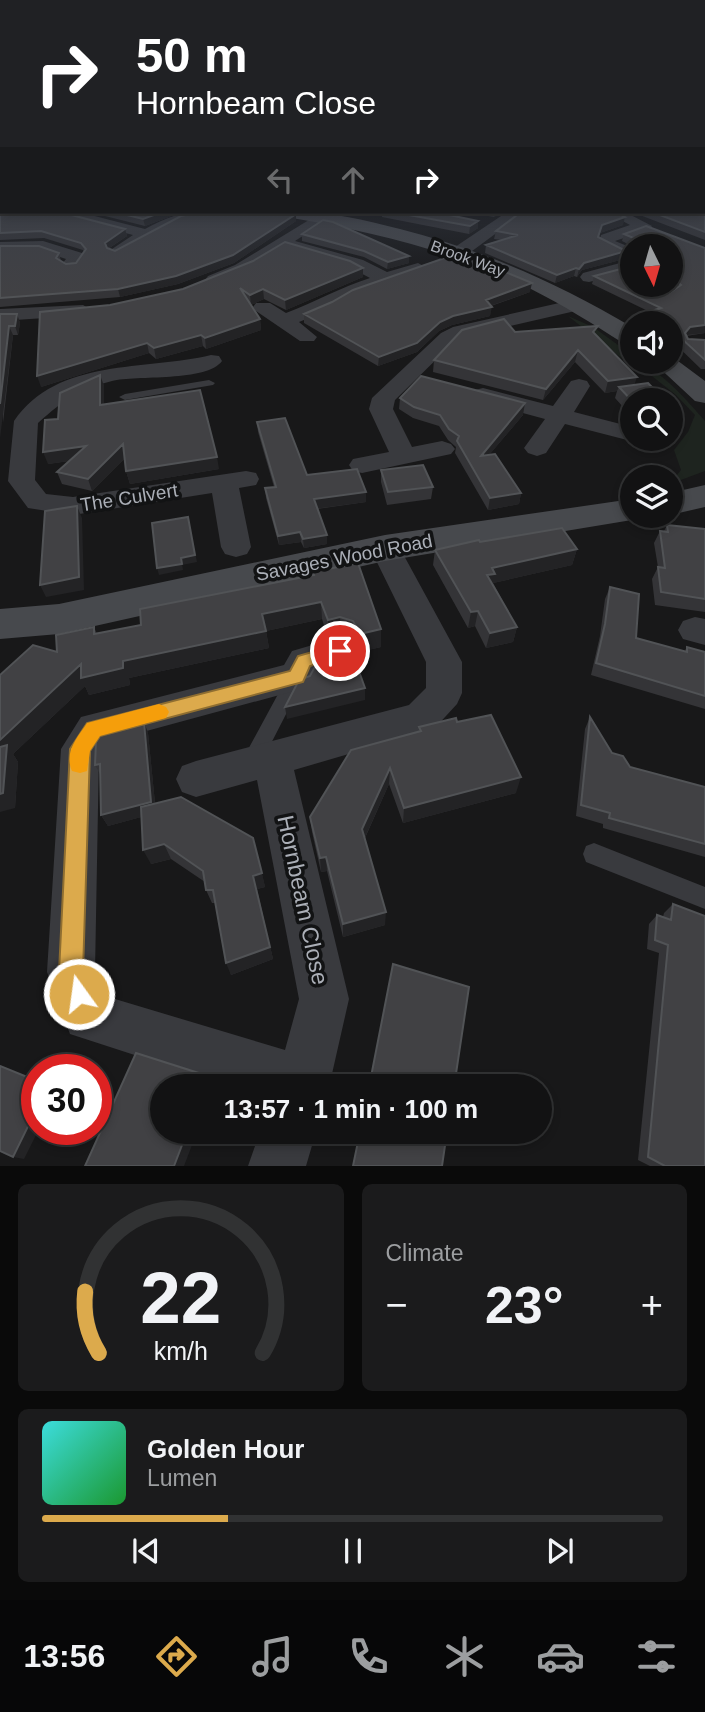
<!DOCTYPE html>
<html lang="en">
<head>
<meta charset="utf-8">
<style>
	:root { --surface:#121213; --page:#1b1b1c; --text:#f1f3f6; --muted:#9c9ea0; --line:#313233; --accent:#dcaa4c }
	body { margin:0; font-family:Helvetica,sans-serif; background:var(--page); color:var(--text); height:100vh; display:flex; flex-direction:column; font-size:26px; white-space:nowrap }
	* { box-sizing:border-box; margin:0 }
	p { font-size:23px; color:var(--muted) }
	.icon { flex:none; width:38px; height:38px; fill:none; stroke:currentColor; stroke-width:2; stroke-linecap:round; stroke-linejoin:round }
	.map { position:relative; height:1166px; overflow:hidden }
	.panel { display:flex; flex-direction:column; gap:18px; padding:18px; background:#0a0a0a; flex:1 }
	.panel>* { flex:none }
	.hud { position:absolute; left:0px; top:0px; width:705px; height:214px; box-shadow:0 4px 10px #0003,0 0 0 2px var(--line); background:#202124; color:#fff; overflow:hidden }
	.needle { width:46px; rotate:175deg }
	.tools { position:absolute; left:620px; top:234px; display:grid; gap:14px }
	.tools a { display:grid; place-items:center; width:63px; height:63px; border-radius:50%; background:var(--surface); box-shadow:0 4px 10px #0003,0 0 0 2px var(--line); font-size:35px }
	.speed { position:absolute; left:21px; top:1054px; display:flex; gap:14px; font-size:35px; font-weight:700; text-align:center }
	.speed>* { display:grid; place-content:center; width:91px; height:91px; border-radius:50%; background:var(--surface); box-shadow:0 4px 10px #0003,0 0 0 2px var(--line); line-height:1 }
	.speed .limit { border:10px solid #d22; background:#fff; color:#111 }
	.pin { position:absolute; display:grid; place-items:center; width:60px; height:60px; color:#fff; margin:-30px; border:4px solid #fff; border-radius:50%; box-shadow:0 2px 7px #0007 }
	.me { position:absolute; width:77px; margin:-38px; rotate:346deg; stroke-linejoin:round; filter:drop-shadow(0 0 5px #0008) }
	.turn { display:flex; align-items:center; gap:24px; height:147px; padding:0 21px; font-size:32px }
	.turn .icon { width:91px; height:91px; stroke-width:2.5 }
	.turn b { display:block; font-size:49px; line-height:60px }
	.lanes { display:flex; align-items:center; height:66px; padding:0 21px; background:#0003; justify-content:center; gap:35px; direction:ltr }
	.lanes .off { opacity:.35 }
	.big { font-size:52px; font-weight:700; line-height:1.1 }
	.panel .widget { flex:1; display:flex; flex-direction:column; justify-content:center; gap:10px; min-width:0; padding:0 24px; border-radius:10px; background:var(--page) }
	.panel .dial { align-items:center; gap:0 }
	.dial svg { height:182px; overflow:visible; fill:none; stroke:var(--line); stroke-width:7; stroke-linecap:round; text-anchor:middle }
	.dial text { fill:var(--text); stroke:none }
	.song { display:flex; align-items:center; gap:21px }
	.cover { width:84px; height:84px; border-radius:10px; background:linear-gradient(135deg,hsl(180 70% 55%),hsl(130 70% 35%)) }
	.played { height:7px; border-radius:4px; background:linear-gradient(90deg,var(--accent) 30%,var(--line) 30%) }
	.keys { display:flex; justify-content:space-around; direction:ltr }
	.heat { display:flex; justify-content:space-between; align-items:center; font-size:38px; direction:ltr }
	.panel .tiles { flex:1; display:grid; gap:18px; grid-template-columns:1fr 1fr }
	.widget:last-child { grid-column:span 2 }
	.trip { position:absolute; left:150px; top:1074px; width:402px; height:70px; border-radius:35px; background:var(--surface); box-shadow:0 4px 10px #0003,0 0 0 2px var(--line); font-weight:700; line-height:70px; text-align:center }
	.tabs { display:flex; height:112px; justify-content:space-around; align-items:center; background:#070708; color:var(--muted) }
	.tabs .icon { width:49px; height:49px }
	.tabs .on { color:var(--accent) }
	.tabs b { font-size:32px; color:var(--text) }
	.map>svg:first-child { display:block }
	.green { fill:#1e241f }
	.lines { fill:none; stroke-linecap:round; stroke-linejoin:round }
	.lane { fill:#393a3e; fill-rule:evenodd }
	.street { fill:#393a3e; fill-rule:evenodd }
	.secondary { fill:#47494d; fill-rule:evenodd }
	.wall { fill:#343437 }
	.shaded-wall { fill:#232325 }
	.building { fill:#414144; stroke:#515356; stroke-width:2 }
	.route { fill:#dcaa4c; stroke:#8f6e31; stroke-width:2 }
	.slow { fill:#f59e0b }
	.labels { text-anchor:middle; stroke-width:7; stroke-linejoin:round; paint-order:stroke }
	.far-street-label { font-size:16px; fill:#abafb7; stroke:#121314 }
	.street-label { font-size:19px; fill:#abafb7; stroke:#121314 }
	.near-street-label { font-size:23px; fill:#abafb7; stroke:#121314 }
</style>
</head>
<body>
<div class="map">
<svg width="705" height="1166" viewBox="0 0 705 1166">
	<rect width="100%" height="100%" fill="#181819"/>
	<path class="green" d="M568,316L593,327L632,355V362C655,362 689,403 705,421V471L670,484L681,470L674,450L688,432L695,415L676,395L643,369L628,363Z"/>
	<g class="lines">
		<path class="lane" d="M209,380L215,383L213,385L125,400L119,397L125,394Z
			M296,670L302,672L305,677L259,767L252,770L245,767L242,761L245,755L290,672Z
			M594,843L705,887V909L586,862L583,854L586,846Z"/>
		<path class="street" d="M54,212H79L145,229C168,216 184,211 210,212L207,215L181,221L117,256L111,255L109,251L133,235L57,215Z
			M322,212L330,217L327,220L295,241L363,260L387,272L418,263L427,268L424,272L352,296L331,309L299,322L317,337L314,341H300L256,311L253,307L256,303H270L286,313C315,302 341,287 370,278L351,268L284,249C262,263 240,279 214,285L205,280L208,276L235,265Z
			M507,212H525L464,257H452L450,253L452,249Z
			M606,212H625L652,226L650,229L615,241L632,248V271L589,282L583,281L580,277L583,273L631,260L599,243L601,235L630,225Z
			M43,241L82,253L85,257L76,269L70,270L61,265L66,259L42,251L0,252V242Z
			M577,299L584,301L587,305L584,309L467,336L455,341L395,400L393,409L412,447L442,441L451,444L455,449L451,454L362,473L353,471L349,465L353,459L389,452L369,409L372,398L441,333L453,327Z
			M83,305L93,311L90,315L0,321V309Z
			M211,355L219,356L222,361C207,382 136,375 112,381C77,390 64,400 38,423L35,480L46,494L73,497L246,471L256,473L259,479L256,485L239,488L251,547L247,554L236,557L225,554L221,547L212,493L73,515L28,508L8,481L14,421C58,357 146,371 211,355Z
			M579,379L587,381L590,386L574,412L632,427V439H640L631,441L565,424L546,453L537,456L528,453L524,448L545,419L475,400L471,395L475,390L483,388L553,406L571,381Z
			M385,538L396,541L462,662V693L457,704L434,729L294,770L349,999L329,1087H233L70,1034L47,972L61,749L81,717L284,665L292,651L340,637L352,641L357,651L352,661L317,671L309,687L106,742L99,753L95,972L105,996L285,1050L299,999L257,780L196,797L182,792L176,779L182,766L196,761L409,705L426,688V662L370,548L374,541Z
			M695,617L705,619V645L683,639L678,630L683,621Z
			M260,1132H316L306,1166H248Z"/>
		<path class="secondary" d="M283,212C323,210 361,219 400,229C485,251 556,282 632,327V346L623,343C593,324 563,305 531,289C456,252 374,232 292,218Z
			M670,355L705,381V403L695,401L653,362H670Z
			M705,485V507L670,515V493Z
			M632,499V516L644,518L385,561L59,634L0,639V609L59,604L385,535Z"/>
	</g>
	<path class="wall" d="M0,132L2,212L125,229L127,236L108,249L115,251L296,214V221L234,263L178,284L120,297L0,307V246L59,253L61,261L66,264L76,263L84,252L83,250L44,238L0,240Z
		M705,140V240L632,212H704Z
		M89,212H182L145,226Z
		M382,212H436L478,221V228L469,234L382,217Z
		M466,212H503L494,217Z
		M623,225L600,233L599,237L626,251L624,259L582,270L577,277L574,276L555,283L485,253L486,245L502,240L494,239L496,231Z
		M302,234L409,263L387,269L364,257L302,241Z
		M624,234L705,248V333L686,336L688,339L705,340V369H701L670,339V324H642L640,323L642,314L650,312L592,284L594,276L669,293L674,290L669,285H670V247H634L622,241Z
		M253,261L363,277L286,310L264,299L251,305L260,319L261,330L206,349L203,346L156,359L149,353L41,387L110,305L183,289Z
		M530,292L491,306L490,316L452,325L439,331L417,352L378,366L304,323V314Z
		M0,314H17L20,323L18,335H13L3,423Z
		M515,332L596,335L632,401V417L615,398L617,391L605,393L575,362L543,400L433,372L434,360Z
		M100,375L104,386V404L219,469L130,484L126,471L125,458L92,491L62,484L57,472L69,461L48,464L58,419Z
		M400,398L523,415L489,455L521,493L519,504L488,510L455,453L456,447L448,440L439,426L413,418L399,409Z
		M257,422L307,475L366,492V502L317,509L327,544L304,548L301,542L279,545L266,498L265,488L274,487L258,432Z
		M381,470L433,487L431,499L387,505L381,482Z
		M667,525L705,529V612L655,605L652,579L658,567L654,543L660,531H664Z
		M480,542L577,549L572,565L493,583L517,627L513,642L486,648L475,626L468,628L433,565L435,550Z
		M313,572L381,647L359,652L353,639L341,635L328,638L322,619L266,631L269,648L129,678L130,685L89,695L85,686L13,754L18,762L15,808L0,675L57,652L94,627L97,634L141,625L313,576Z
		M610,587L636,638L684,652L687,647L705,652V709L591,675L600,636L605,599Z
		M590,717L612,753L630,767L705,787V857L603,828V824L576,816L585,729Z
		M144,722L148,733L155,803L253,838L265,887L257,889L273,959L231,975L215,903H212L206,890L205,882L171,859L151,864L141,817L108,826L101,815L100,774L95,765Z
		M457,722L516,793L403,823L389,784L365,838L385,925L343,937L327,871L321,872L312,832L310,817L419,731V727Z
		M673,904L705,1166H650L638,1160L659,953L647,949L649,924L657,915L663,917L664,913Z"/>
	<path class="shaded-wall" d="M162,212H182L145,226L143,219Z
		M495,212H503L494,217Z
		M296,214V221L234,263L178,284L120,297L118,289Z
		M625,217L623,225L600,233L602,225Z
		M478,221V228L469,234L470,226Z
		M125,229L127,236L106,250L105,243Z
		M626,251L624,259L582,270L577,277L579,269L584,263Z
		M409,256V263L387,269L388,262Z
		M363,268V277L286,310L285,300Z
		M576,268L574,276L555,283L557,275Z
		M532,283L530,292L484,308L486,300Z
		M263,289L264,299L251,305L250,295Z
		M492,307L490,316L452,325L439,331L417,352L378,366L379,357L440,322L453,316Z
		M17,314L20,323L18,335L15,326Z
		M260,319L261,330L206,349L205,338Z
		M705,325V333L687,335L683,340L685,333L690,327Z
		M9,326L13,335L0,438V404Z
		M201,335L203,346L156,359L154,348Z
		M147,343L149,353L41,387L37,376Z
		M578,350L575,362L543,400L546,389Z
		M100,375L104,386V416L100,405Z
		M637,377L633,389L619,387L617,391L605,393L608,381Z
		M525,403L523,415L479,467L481,456Z
		M681,418L676,430H670V419Z
		M123,444L127,456L92,491L88,479Z
		M86,446L90,458L48,464L43,452Z
		M217,457L219,469L130,484L126,471Z
		M366,492V502L314,509V499Z
		M521,493L519,504L488,510L490,498Z
		M77,506L82,518L84,590L46,597L40,585Z
		M188,517L197,562L182,565L181,558Z
		M300,532L301,542L279,545L278,536Z
		M327,535V544L304,548L303,539Z
		M577,549L572,565L493,583L491,589L487,575L492,568Z
		M182,564L183,570L159,575L157,568Z
		M321,602L322,619L266,631L269,648L129,678L130,685L89,695L85,686L13,754L18,762L15,808L0,812V740L81,664L123,661L262,614Z
		M478,611L475,626L468,628L471,612Z
		M340,617L341,635L328,638V620Z
		M517,627L513,642L486,648L490,633Z
		M381,629V647L359,652L360,634Z
		M365,688V700L287,719L285,707Z
		M144,722L148,733L156,813L108,826L101,815Z
		M390,768L389,784L362,844V829Z
		M521,777L516,793L403,823L404,808Z
		M164,844L171,859L151,864L143,850Z
		M326,857L327,871L321,872L320,858Z
		M262,873L265,887L257,889L273,959L231,975L226,963L253,876Z
		M386,912L385,925L343,937V924Z
		M208,1076L214,1084L213,1087H204Z
		M37,1108V1129H39L24,1159L13,1157Z
		M187,1132H197L184,1166H174Z"/>
	<path class="building" d="M0,132H2V212H60L125,229L105,243L107,248L115,251L181,216L200,212H292L296,214L233,255L176,276L118,289L0,298V246H39L59,253L56,258L66,264L76,263L86,249L81,243L41,231L0,233Z
		M704,138L705,140V182H704L705,188V232L652,212H704Z
		M115,212H162L143,219Z
		M392,212H435L478,221L470,226Z
		M521,212H615L625,217L602,225L598,237L626,251L584,263L579,269L576,268L557,275L486,245L518,235L496,231Z
		M323,220L333,222L409,256L388,262L364,251L302,234Z
		M646,226L705,248V325L690,327L685,333L688,339L705,340V360L670,328V324H662L642,314L661,308L594,276L632,266V285H650L669,293L681,285L670,276V247H636V239L624,234Z
		M285,242L350,261L363,268L285,300L263,289L250,295L240,288L260,319L205,338L201,335L154,348L147,343L37,376L40,312L110,305L183,289L253,261Z
		M459,253L532,283L486,300L492,307L453,316L440,322L417,343L379,357L304,314L332,302L353,290Z
		M0,314H17L15,326H9L0,404Z
		M504,319L515,332L598,326L593,332L637,377L608,381L578,350L546,389L434,360L462,330Z
		M100,375V405L200,390L217,457L126,471L123,444L88,479L57,472L86,446L43,452L45,420L58,419L60,393Z
		M421,376L525,403L481,456L495,454L521,493L490,498L457,441L459,436L449,429L440,415L414,407L400,398Z
		M648,383L665,401H632L619,387Z
		M670,406L681,418L670,419Z
		M285,418L307,475L357,469L366,492L314,499L327,535L303,539L300,532L278,536L265,488L276,487L257,422Z
		M423,465L433,487L388,492L381,470Z
		M77,506L79,577L40,585L45,511Z
		M188,517L195,555L181,558L182,564L157,568L152,523Z
		M667,525L705,529V599L661,592L658,567L665,568L660,531L668,532Z
		M562,528L577,549L492,568L495,574L487,575L517,627L490,633L478,611L471,612L435,550L479,540L480,542Z
		M358,563L381,629L360,634L353,621L340,617L328,620L321,602L262,614L266,631L123,661V668L81,678V664L0,740V675L33,645L57,652L56,635L94,627V634L141,625L140,609L314,575L313,572Z
		M610,587L639,594L636,638L687,652V647L705,652V696L596,663L605,624Z
		M352,652L365,688L285,707L299,680L310,676L318,661Z
		M491,715L521,777L404,808L390,768L362,829L386,912L343,924L326,857L320,858L310,817L351,750L421,731L419,727L456,718L457,722Z
		M590,717L612,753L623,756L630,767L705,787V844L609,818L610,813L581,805Z
		M144,722L151,802L101,815L100,764L95,765L96,742L102,733Z
		M7,745L3,793L0,794V747Z
		M181,797L253,838L262,873L253,876L270,947L226,963L213,890H206L203,871L164,844L143,850L141,807Z
		M673,904L705,916V1166H665L648,1157L668,945L655,940L657,915L671,920Z
		M393,964L469,987L454,1087H369Z
		M136,1053L208,1076L204,1087H163V1132H187L174,1166H85Z
		M0,1066L37,1081V1108L13,1157L0,1151Z
		M360,1132H447L442,1166H353Z"/>
	<linearGradient id="sky" x2="0" y2="1"><stop stop-color="#0d0d0e"/><stop offset="0.45" stop-color="#373d49"/><stop offset="1" stop-color="#373d49" stop-opacity="0"/></linearGradient>
	<rect width="705" height="295" fill="url(#sky)"/>
	<path class="route" d="M340,644L346,646L348,651L346,656L310,666L303,682L100,736L90,751L83,972L92,994L88,1003L79,1007L71,1003L59,972L70,749L87,723L290,671L298,656Z"/>
	<path class="slow" d="M159,704L166,707L169,712L166,718L100,736L90,751L87,771L80,773L72,771C64,752 77,738 87,723Z"/>
	<g class="labels">
		<g class="far-street-label">
			<text transform="translate(468 258) rotate(20)" y="6">Brook Way</text>
		</g>
		<g class="street-label">
			<text transform="translate(129 497) rotate(-9)" y="7">The Culvert</text>
			<text transform="translate(344 557) rotate(-11)" y="7">Savages Wood Road</text>
		</g>
		<g class="near-street-label">
			<text transform="translate(303 900) rotate(78)" y="8">Hornbeam Close</text>
		</g>
	</g>
</svg>
<div class="tools">
<a><svg class="needle" viewBox="-14 -14 28 28"><path d="M0-13l5 13h-10z" fill="#e53935"/><path d="M0 13l5-13h-10z" fill="#9c9ea0"/></svg></a>
<a><svg class="icon" aria-label="sound" viewBox="0 0 24 24"><path d="M4 9h4l5-4v14l-5-4H4zM17 9q2 3 0 6"/></svg></a>
<a><svg class="icon" aria-label="search" viewBox="0 0 24 24"><circle cx="10" cy="10" r="6"/><path d="M15 15l6 6"/></svg></a>
<a><svg class="icon" aria-label="layers" viewBox="0 0 24 24"><path d="M12 4l9 5-9 5-9-5zM3 14l9 5 9-5"/></svg></a>
</div>
<div class="speed"><div class="limit">30</div></div>
<div class="pin" style="left:340px;top:651px;background:#d93025"><svg class="icon" aria-label="arrive" viewBox="0 0 24 24"><path d="M6 21V4h12l-3 4 3 4H6"/></svg></div>
<svg class="me" style="left:79px;top:994px" viewBox="-20 -20 40 40"><circle r="17" fill="#dcaa4c" stroke="#fff" stroke-width="3"/><path d="M0-11L8 9 0 5-8 9z" fill="#fff"/></svg>
<div class="trip">13:57 · 1 min · 100 m</div>
<div class="hud">
<div class="turn"><svg class="icon" aria-label="right" viewBox="0 0 24 24"><path d="M7 20v-9h11M14 6l5 5-5 5"/></svg><div><b>50 m</b>Hornbeam Close</div></div>
<div class="lanes"><svg class="icon off" aria-label="left" viewBox="0 0 24 24"><path d="M17 20v-9H6M10 6l-5 5 5 5"/></svg><svg class="icon off" aria-label="ahead" viewBox="0 0 24 24"><path d="M12 20V5M6 11l6-6 6 6"/></svg><svg class="icon" aria-label="right" viewBox="0 0 24 24"><path d="M7 20v-9h11M14 6l5 5-5 5"/></svg></div>
</div>
</div>
<section class="panel">
<div class="tiles">
<div class="widget dial"><svg viewBox="0 0 100 80">
<path d="M14 69A42 42 0 1 1 86 69"/>
<path d="M14 69A42 42 0 0 1 8 42" stroke="#dcaa4c"/>
<text x="50" y="56" font-size="32" font-weight="700">22</text>
<text x="50" y="72" font-size="11">km/h</text>
</svg></div>
<div class="widget"><p>Climate</p>
<div class="heat"><a>−</a><b class="big">23°</b><a>+</a></div>
</div>
<div class="widget">
<div class="song"><i class="cover"></i><div><b>Golden Hour</b><p>Lumen</p></div></div>
<div class="played"></div>
<div class="keys"><svg class="icon" aria-label="previous" viewBox="0 0 24 24"><path d="M18 5L8 12l10 7zM5 5v14"/></svg><svg class="icon" aria-label="pause" viewBox="0 0 24 24"><path d="M8 5v14M16 5v14"/></svg><svg class="icon" aria-label="next" viewBox="0 0 24 24"><path d="M6 5l10 7-10 7zM19 5v14"/></svg></div>
</div>
</div>
</section>
<nav class="tabs">
<b>13:56</b>
<svg class="icon on" aria-label="directions" viewBox="0 0 24 24"><path d="M12 3l9 9-9 9-9-9zM9 14v-3h6M13 9l2 2-2 2"/></svg>
<svg class="icon" aria-label="music" viewBox="0 0 24 24"><path d="M9 18V5l10-2v13"/><circle cx="6" cy="18" r="3"/><circle cx="16" cy="16" r="3"/></svg>
<svg class="icon" aria-label="phone" viewBox="0 0 24 24"><path d="M5 4h4l2 5-3 2q2 4 5 5l2-3 5 2v4C11 20 4 13 5 4z"/></svg>
<svg class="icon" aria-label="climate" viewBox="0 0 24 24"><path d="M12 3v18M4 7l16 10M4 17L20 7"/></svg>
<svg class="icon" aria-label="car" viewBox="0 0 24 24"><path d="M5 17H2v-5l4-1 3-4h7l3 4 3 1v5h-3M9 17h6M6 11h13"/><circle cx="7" cy="17" r="2"/><circle cx="17" cy="17" r="2"/></svg>
<svg class="icon" aria-label="filters" viewBox="0 0 24 24"><path d="M4 7h16M4 17h16"/><circle cx="9" cy="7" r="2"/><circle cx="15" cy="17" r="2"/></svg>
</nav>
</body>
</html>
